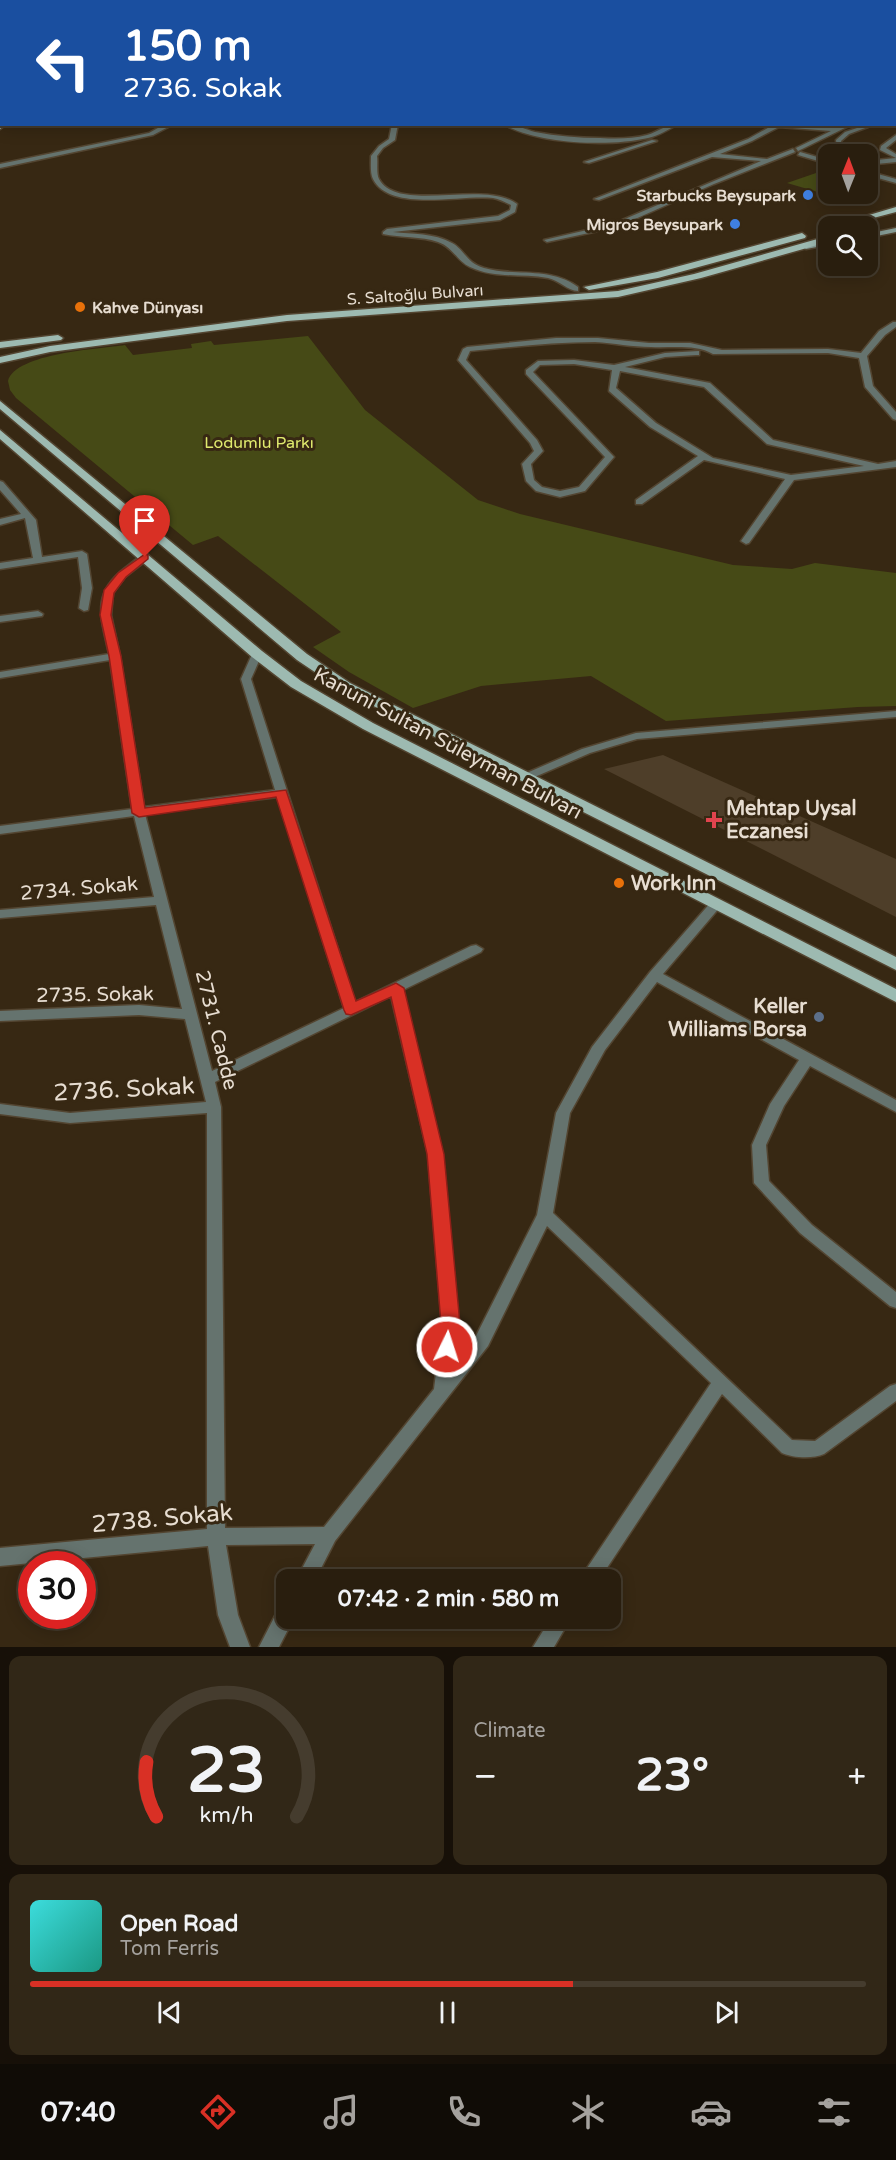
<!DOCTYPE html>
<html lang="en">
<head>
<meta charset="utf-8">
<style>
	:root { --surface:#291e0e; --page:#312717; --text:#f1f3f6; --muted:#a5a29e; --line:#453c2e; --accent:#d93025 }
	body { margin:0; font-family:"Varela Round",sans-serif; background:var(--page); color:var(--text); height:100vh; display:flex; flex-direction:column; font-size:22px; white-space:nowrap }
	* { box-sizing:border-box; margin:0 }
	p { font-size:20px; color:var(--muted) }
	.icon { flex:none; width:33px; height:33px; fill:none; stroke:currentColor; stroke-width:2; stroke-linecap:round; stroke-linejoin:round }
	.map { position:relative; height:1647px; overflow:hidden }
	.panel { display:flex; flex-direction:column; gap:9px; padding:9px; background:#171008; flex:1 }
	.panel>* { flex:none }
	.top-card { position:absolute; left:0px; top:0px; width:897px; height:126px; box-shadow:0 3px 15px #0003,0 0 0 2px var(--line); background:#1a4fa0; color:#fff; overflow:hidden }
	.needle { width:39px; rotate:1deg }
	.tools { position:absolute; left:818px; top:144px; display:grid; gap:12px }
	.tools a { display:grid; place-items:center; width:60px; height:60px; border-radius:12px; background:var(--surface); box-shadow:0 3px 15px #0003,0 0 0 2px var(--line); font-size:30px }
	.speed { position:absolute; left:18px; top:1551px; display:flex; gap:12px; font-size:30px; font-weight:700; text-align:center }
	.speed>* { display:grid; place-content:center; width:78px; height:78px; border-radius:50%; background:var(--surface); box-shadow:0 3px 15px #0003,0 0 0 2px var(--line); line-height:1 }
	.speed .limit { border:9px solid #d22; background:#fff; color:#111 }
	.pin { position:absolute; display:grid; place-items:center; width:51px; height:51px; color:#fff; margin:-62px -26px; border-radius:50% 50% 50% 0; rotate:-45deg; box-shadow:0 0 6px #0007 }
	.pin .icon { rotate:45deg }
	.me { position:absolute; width:66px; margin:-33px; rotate:4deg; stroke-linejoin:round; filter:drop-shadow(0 0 4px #0008) }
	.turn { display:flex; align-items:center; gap:21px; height:126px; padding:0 24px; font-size:27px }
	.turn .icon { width:78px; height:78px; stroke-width:2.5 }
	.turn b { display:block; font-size:42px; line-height:51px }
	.big { font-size:45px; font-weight:700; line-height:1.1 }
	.panel .widget { flex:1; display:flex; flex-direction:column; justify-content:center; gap:9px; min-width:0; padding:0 21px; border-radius:12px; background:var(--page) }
	.panel .dial { align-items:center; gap:0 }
	.dial svg { height:156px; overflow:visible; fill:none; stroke:var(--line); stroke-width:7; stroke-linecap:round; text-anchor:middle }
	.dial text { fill:var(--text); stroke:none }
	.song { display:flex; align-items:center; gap:18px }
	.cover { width:72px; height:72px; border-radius:9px; background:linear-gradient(135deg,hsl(180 70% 55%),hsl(170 70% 35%)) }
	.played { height:6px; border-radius:3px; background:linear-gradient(90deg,var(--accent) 65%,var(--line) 65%) }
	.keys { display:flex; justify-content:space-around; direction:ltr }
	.heat { display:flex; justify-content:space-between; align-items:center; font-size:33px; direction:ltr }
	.panel .tiles { flex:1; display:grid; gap:9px; grid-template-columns:1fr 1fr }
	.widget:last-child { grid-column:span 2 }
	.trip { position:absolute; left:276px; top:1569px; width:345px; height:60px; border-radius:12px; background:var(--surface); box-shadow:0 3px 15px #0003,0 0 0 2px var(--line); font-weight:700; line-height:60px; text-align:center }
	.tab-bar { display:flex; height:96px; justify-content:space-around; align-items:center; background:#100c06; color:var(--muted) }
	.tab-bar .icon { width:42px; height:42px }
	.tab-bar .on { color:var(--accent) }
	.tab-bar b { font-size:27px; color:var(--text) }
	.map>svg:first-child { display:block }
	.green { fill:#464a16 }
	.building { fill:#4e3e29 }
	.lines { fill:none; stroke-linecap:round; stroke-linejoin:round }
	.street-casing { stroke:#534531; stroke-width:3 }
	.secondary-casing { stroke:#534531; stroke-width:3 }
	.primary-casing { stroke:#534531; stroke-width:3 }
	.street { fill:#65736e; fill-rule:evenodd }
	.secondary { fill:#859b94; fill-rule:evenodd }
	.primary { fill:#9dbab1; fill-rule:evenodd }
	.route { fill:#d93025; stroke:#8d1f18; stroke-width:1.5 }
	.shop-dot { fill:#3f7fe0; stroke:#372813; stroke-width:2 }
	.food-dot { fill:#e8710a; stroke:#372813; stroke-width:2 }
	.health-dot { fill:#e0444e; stroke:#372813; stroke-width:2 }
	.service-dot { fill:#5c6f8a; stroke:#372813; stroke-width:2 }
	.labels { text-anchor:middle; stroke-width:6; stroke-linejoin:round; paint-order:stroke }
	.far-poi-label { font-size:16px; font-weight:bold; fill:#e7ddd1; stroke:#372813; text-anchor:end }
	.far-street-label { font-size:16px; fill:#e7ddd1; stroke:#372813 }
	.far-park-label { font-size:16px; fill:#e0ea6e; stroke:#372813 }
	.street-label { font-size:20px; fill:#e7ddd1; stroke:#372813 }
	.poi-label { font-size:20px; font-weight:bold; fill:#e7ddd1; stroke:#372813; text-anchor:start }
	.near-street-label { font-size:24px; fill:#e7ddd1; stroke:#372813 }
</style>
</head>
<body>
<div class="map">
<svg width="896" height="1647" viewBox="0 0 896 1647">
	<rect width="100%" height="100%" fill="#372813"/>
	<path class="green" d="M816,173L828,177V194H833L828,195L787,183Z
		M308,336L365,410L478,500L520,514L733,565L792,569L815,563L896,573V706L858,707L666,721L591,676L481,686L413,708L349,672L313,647L341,632L218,536L193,545L16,398L10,390L8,381C16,353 99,349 125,345L133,355L192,348L191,344L211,341L214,345Z"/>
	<path class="building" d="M663,755L896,859V917L604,769Z"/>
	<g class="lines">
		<defs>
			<path id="street" d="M288,0H293L286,2Z
				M399,0H405L397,2Z
				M474,0H478L473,2Z
				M789,0H793L794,2H789Z
				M0,16H2V18H0Z
				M165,124H174L153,135L0,168V164L149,133Z
				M392,124H398L395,140L383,148L377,156C378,163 376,173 379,179C398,214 484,179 517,204L515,212L500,220L393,232C412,234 434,233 452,243C465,250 466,263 484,268C516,277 549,266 578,287V291C568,291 559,280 548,278C522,273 495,279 470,267C457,261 453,247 438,242C421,236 401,238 383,234V232L387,229L498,216L510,210L511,205C505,202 499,199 493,198C462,194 390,213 373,179C370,173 371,163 371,156L379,146L389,139Z
				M503,124C515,124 524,129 535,132C556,136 579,138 600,138C616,139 632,139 647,135C658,132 666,124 678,124C668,130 658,136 648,138C609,147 538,144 503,124Z
				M775,124L837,128L844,124H853L798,151L796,148L831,131L779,127L752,141L720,154L767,159L793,149L795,152L714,184L617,227L547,242L544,240L613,224L761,161L712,157L599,200L594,199L748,139Z
				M863,126L868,127L849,134L841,141L842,148L849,154H843L837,150L836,140L845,132Z
				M896,135V140L886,148L896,154V158L880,150L881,146Z
				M652,140L657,141L589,163L584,162Z
				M800,152L828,160V164L798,155Z
				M896,158V162L867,165V161Z
				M867,171L896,179V183L867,175Z
				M893,322H896V327L885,335L867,356L873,386L896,412V420L893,419L865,387L859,358L828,353L713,354C696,344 672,348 651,347C632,347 614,343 595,342C553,342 512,347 470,351L466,360L537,440L543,451L531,464L534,480L542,487L560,491L579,487L605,457L526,374V370L538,361L574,360L614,365L665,353L699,351V355H696L665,357L625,367L710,383L773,440L878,464L896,461V467L794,480L749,543L746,544L741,541L785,479L704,460L642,504H636V500L698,456L650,427L609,391L612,370L574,364L540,365L533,372L614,457L585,491L560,497L536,491L526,481L522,464L534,451L530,443L458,360L463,349L467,347L556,338H598L649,343H690L722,350L828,349L861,353L879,331ZM620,371L704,387L767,444L864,466L791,475L713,458L656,423L616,388Z
				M0,481L3,482L36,520L42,557L82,551L87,554L92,588L88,610L84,611L79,608L82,588L78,557L0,569V563L33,558L25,518L0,525V519L21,514L0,490Z
				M145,554L148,555V559L125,577L113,593L111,615L120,656L144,807L275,790L241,679L253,652H261L262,654L251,679L355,1002L471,946L476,945L483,949L481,952L403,990L442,1154L458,1324L454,1364L476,1336L537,1215L556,1113L592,1047L650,972L712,901H720L722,904L720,907L663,974L896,1100V1112L810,1066L784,1106L766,1145L769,1181L812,1225L896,1292V1308L890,1306L800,1233L754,1183L752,1145L770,1104L799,1060L657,982L605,1050L570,1113L553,1213L792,1440L815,1441L890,1386L896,1384V1401L824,1454C813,1459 793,1458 782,1453L722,1394L599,1580H579L711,1383L547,1226L488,1346L335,1541L315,1580H296L315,1544L226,1545L238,1615L250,1647H230L218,1615L208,1546L0,1566V1548L207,1529V1113L70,1123L0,1114V1104L70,1113L206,1102L185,1019L139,1015L0,1021V1011L139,1005L182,1009L156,905L0,918V910L154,897L134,816L0,834V826L132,809L110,660L0,678V672L109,654C101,617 91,594 125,568C132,563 138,557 145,554ZM278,797L344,1008L212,1071L145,814ZM391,996L428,1154L442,1324L434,1389L324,1527L225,1528L221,1107L215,1082Z
				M38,611L43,614L42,616L0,622V616Z
				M896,711V717L637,739L590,753L530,779L526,780L520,777L522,775L582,749L636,733Z
				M286,1605V1618H294L279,1647H259L279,1608Z
				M551,1618H571L554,1647H533Z"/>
			<path id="secondary" d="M896,228V232L867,238V234Z
				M828,241V245L806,249L803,247Z"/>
			<path id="primary" d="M132,0H138L130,2Z
				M147,0H153L145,2Z
				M0,109H2L0,115Z
				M0,122L6,124L0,129Z
				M896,207V212L843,226H832Z
				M802,233L806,236L805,238L658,278L589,290L584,287L657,272Z
				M828,236V242L701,278L618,297L287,321L50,352L0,363V357L50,346L287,315L618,291L694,274Z
				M58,335L63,338L61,340L0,348V342Z
				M0,401L307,654L350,683L896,957V970L340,689L297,660L0,409Z
				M0,430L262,651L301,681L373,723L896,989V1002L363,729L291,687L252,657L0,439Z"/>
		</defs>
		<use href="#street" class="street-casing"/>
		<use href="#secondary" class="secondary-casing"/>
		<use href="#primary" class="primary-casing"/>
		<use href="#street" class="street"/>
		<use href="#secondary" class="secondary"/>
		<use href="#primary" class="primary"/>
	</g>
	<path class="route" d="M145,554L148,555V559L126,577L114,593L111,615L121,656L145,808L286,790L356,1001L396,983L404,988L444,1154L460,1324L454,1352L447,1354L441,1352L438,1347L441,1324L427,1154L391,997L351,1015L346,1014L344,1010L276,797L139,817L132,813L109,656L100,615L104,590L118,573Z"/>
	<g class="shop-dot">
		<circle cx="808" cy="195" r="6"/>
		<circle cx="735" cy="224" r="6"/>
	</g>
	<g class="food-dot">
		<circle cx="80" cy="307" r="6"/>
		<circle cx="619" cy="883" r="6"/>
	</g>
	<path class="health-dot" d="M711 811h6v6h6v6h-6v6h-6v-6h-6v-6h6z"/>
	<circle class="service-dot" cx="819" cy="1017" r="6"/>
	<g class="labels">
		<g class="far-poi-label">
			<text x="796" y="201">Starbucks Beysupark</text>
			<text x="723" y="230">Migros Beysupark</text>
			<text x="92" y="313" text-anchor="start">Kahve Dünyası</text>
		</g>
		<g class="far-street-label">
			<text transform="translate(415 294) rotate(-4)" y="6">S. Saltoğlu Bulvarı</text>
		</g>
		<g class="far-park-label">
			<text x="259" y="448">Lodumlu Parkı</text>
		</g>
		<g class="street-label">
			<text transform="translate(448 743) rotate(28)" y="7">Kanuni Sultan Süleyman Bulvarı</text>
			<text transform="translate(79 888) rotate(-5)" y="7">2734. Sokak</text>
			<text transform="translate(95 994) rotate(-1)" y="7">2735. Sokak</text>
			<text transform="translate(217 1030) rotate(76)" y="7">2731. Cadde</text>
		</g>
		<g class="poi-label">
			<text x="726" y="815">Mehtap Uysal<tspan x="726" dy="23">Eczanesi</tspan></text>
			<text x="631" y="890">Work Inn</text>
			<text x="807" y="1013" text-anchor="end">Keller<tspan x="807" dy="23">Williams Borsa</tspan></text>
		</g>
		<g class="near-street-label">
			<text transform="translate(124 1089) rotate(-3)" y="8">2736. Sokak</text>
			<text transform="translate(162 1518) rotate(-5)" y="8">2738. Sokak</text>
		</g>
	</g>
</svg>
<div class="tools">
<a><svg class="needle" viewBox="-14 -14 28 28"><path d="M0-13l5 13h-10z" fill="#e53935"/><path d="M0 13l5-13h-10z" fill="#a5a29e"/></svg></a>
<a><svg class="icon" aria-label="search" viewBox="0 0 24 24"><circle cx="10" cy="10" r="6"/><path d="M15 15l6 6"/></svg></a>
</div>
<div class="speed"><div class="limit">30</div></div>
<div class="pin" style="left:145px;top:557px;background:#d93025"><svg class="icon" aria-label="arrive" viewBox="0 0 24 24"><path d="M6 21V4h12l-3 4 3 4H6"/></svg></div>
<svg class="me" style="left:447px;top:1347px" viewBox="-20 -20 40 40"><circle r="17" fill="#d93025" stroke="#fff" stroke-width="3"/><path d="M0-11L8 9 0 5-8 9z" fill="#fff"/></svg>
<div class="trip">07:42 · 2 min · 580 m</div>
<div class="top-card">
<div class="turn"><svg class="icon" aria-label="left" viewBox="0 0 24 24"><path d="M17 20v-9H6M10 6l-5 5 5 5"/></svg><div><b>150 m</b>2736. Sokak</div></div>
</div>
</div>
<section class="panel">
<div class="tiles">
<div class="widget dial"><svg viewBox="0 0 100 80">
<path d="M14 69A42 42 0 1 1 86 69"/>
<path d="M14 69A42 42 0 0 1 9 41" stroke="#d93025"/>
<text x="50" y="56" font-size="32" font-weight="700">23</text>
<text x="50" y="72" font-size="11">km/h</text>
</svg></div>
<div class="widget"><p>Climate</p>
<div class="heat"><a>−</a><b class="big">23°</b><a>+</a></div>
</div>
<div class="widget">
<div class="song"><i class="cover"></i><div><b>Open Road</b><p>Tom Ferris</p></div></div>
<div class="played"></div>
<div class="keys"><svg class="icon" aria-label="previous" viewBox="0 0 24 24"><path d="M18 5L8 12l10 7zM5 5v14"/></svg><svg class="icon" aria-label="pause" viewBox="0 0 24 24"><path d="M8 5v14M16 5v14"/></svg><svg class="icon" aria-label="next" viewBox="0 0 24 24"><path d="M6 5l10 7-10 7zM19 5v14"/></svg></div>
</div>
</div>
</section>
<nav class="tab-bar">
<b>07:40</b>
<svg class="icon on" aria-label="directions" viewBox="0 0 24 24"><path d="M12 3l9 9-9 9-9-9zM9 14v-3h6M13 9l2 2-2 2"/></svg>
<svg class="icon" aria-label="music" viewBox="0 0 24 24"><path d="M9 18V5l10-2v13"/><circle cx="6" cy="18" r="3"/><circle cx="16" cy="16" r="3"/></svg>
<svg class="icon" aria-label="phone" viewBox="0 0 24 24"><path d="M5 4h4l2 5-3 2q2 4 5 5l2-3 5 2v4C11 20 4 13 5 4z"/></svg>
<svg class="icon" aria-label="climate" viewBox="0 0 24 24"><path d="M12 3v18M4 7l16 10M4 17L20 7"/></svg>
<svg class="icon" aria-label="car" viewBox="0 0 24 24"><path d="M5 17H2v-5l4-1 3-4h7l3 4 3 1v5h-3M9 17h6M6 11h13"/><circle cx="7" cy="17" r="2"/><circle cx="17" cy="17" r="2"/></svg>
<svg class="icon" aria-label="filters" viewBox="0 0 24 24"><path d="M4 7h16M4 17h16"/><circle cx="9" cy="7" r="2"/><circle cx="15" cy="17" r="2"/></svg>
</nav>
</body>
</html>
